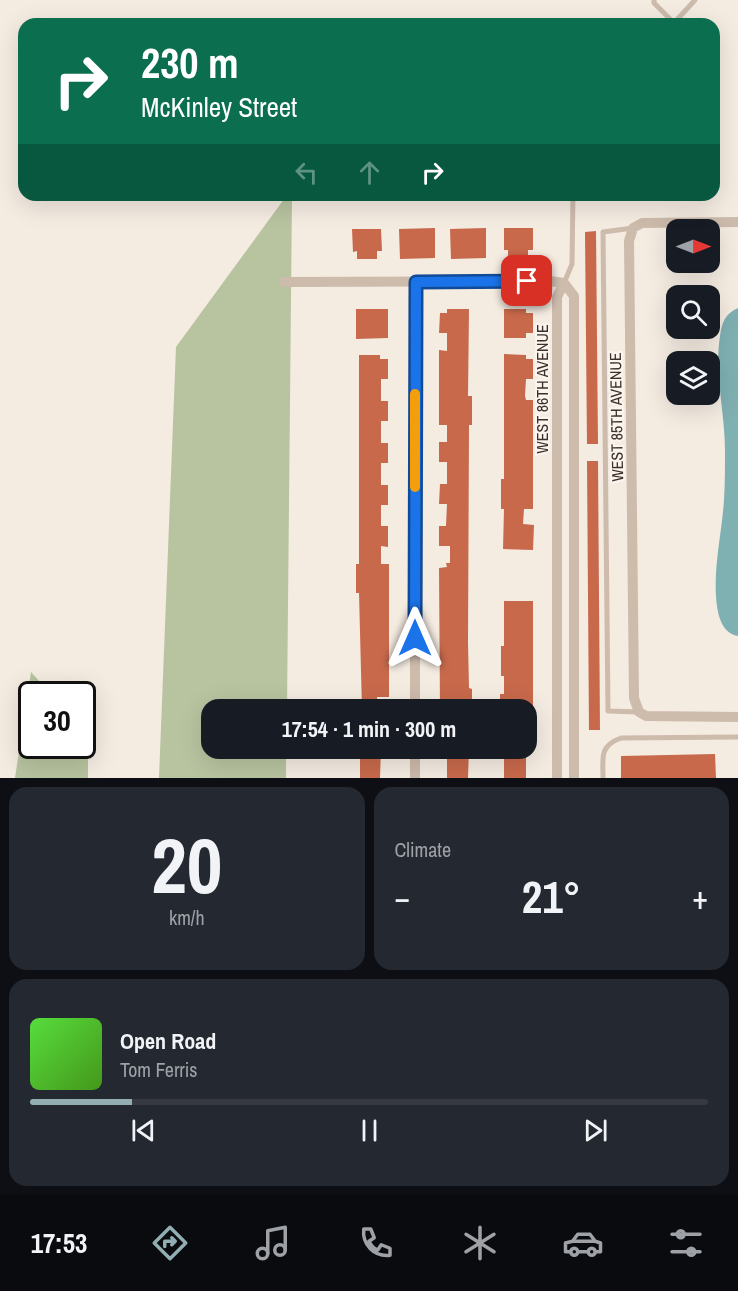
<!DOCTYPE html>
<html lang="en">
<head>
<meta charset="utf-8">
<style>
	:root { --surface:#171b24; --page:#242831; --text:#f1f3f6; --muted:#9ea1a6; --line:#363941; --accent:#92aeb2 }
	body { margin:0; font-family:"Archivo Narrow",sans-serif; background:var(--page); color:var(--text); height:100vh; display:flex; flex-direction:column; font-size:22px; white-space:nowrap }
	* { box-sizing:border-box; margin:0 }
	p { font-size:20px; color:var(--muted) }
	.icon { flex:none; width:33px; height:33px; fill:none; stroke:currentColor; stroke-width:2; stroke-linecap:round; stroke-linejoin:round }
	.map { position:relative; height:778px; overflow:hidden }
	.details { display:flex; flex-direction:column; gap:9px; padding:9px; background:#0d0f14; flex:1 }
	.details>* { flex:none }
	.hud { position:absolute; left:18px; top:18px; width:702px; height:183px; border-radius:18px; box-shadow:0 6px 24px #0002; background:#0b6e4f; color:#fff; overflow:hidden }
	.needle { width:39px; rotate:90deg }
	.controls { position:absolute; left:666px; top:219px; display:grid; gap:12px }
	.controls a { display:grid; place-items:center; width:54px; height:54px; border-radius:12px; background:var(--surface); box-shadow:0 6px 24px #0002; font-size:30px }
	.speed { position:absolute; left:18px; top:681px; display:flex; gap:12px; font-size:30px; font-weight:700; text-align:center }
	.speed>* { display:grid; place-content:center; width:78px; height:78px; border-radius:50%; background:var(--surface); box-shadow:0 6px 24px #0002; line-height:1 }
	.speed .limit { border:3px solid #111; border-radius:9px; background:#fff; color:#111 }
	.pin { position:absolute; display:grid; place-items:center; width:51px; height:51px; color:#fff; margin:-26px; border-radius:12px; box-shadow:0 3px 9px #0006 }
	.me { position:absolute; width:66px; margin:-33px; rotate:0deg; stroke-linejoin:round; filter:drop-shadow(0 0 4px #0008) }
	.turn { display:flex; align-items:center; gap:21px; height:126px; padding:0 24px; font-size:27px }
	.turn .icon { width:78px; height:78px; stroke-width:2.5 }
	.turn b { display:block; font-size:42px; line-height:51px }
	.lanes { display:flex; align-items:center; height:57px; padding:0 24px; background:#0003; justify-content:center; gap:30px; direction:ltr }
	.lanes .off { opacity:.35 }
	.big { font-size:45px; font-weight:800; line-height:1.1 }
	.details .tile { flex:1; display:flex; flex-direction:column; justify-content:center; gap:9px; min-width:0; padding:0 21px; border-radius:18px; background:var(--page) }
	.details .dial { align-items:center; gap:0 }
	.dial b { font-size:78px; line-height:1 }
	.song { display:flex; align-items:center; gap:18px }
	.cover { width:72px; height:72px; border-radius:9px; background:linear-gradient(135deg,hsl(110 70% 55%),hsl(100 70% 35%)) }
	.played { height:6px; border-radius:3px; background:linear-gradient(90deg,var(--accent) 15%,var(--line) 15%) }
	.keys { display:flex; justify-content:space-around; direction:ltr }
	.heat { display:flex; justify-content:space-between; align-items:center; font-size:33px; direction:ltr }
	.details .tiles { flex:1; display:grid; gap:9px; grid-template-columns:1fr 1fr }
	.tile:last-child { grid-column:span 2 }
	.trip { position:absolute; left:201px; top:699px; width:336px; height:60px; border-radius:18px; background:var(--surface); box-shadow:0 6px 24px #0002; font-weight:800; line-height:60px; text-align:center }
	.tabs { display:flex; height:96px; justify-content:space-around; align-items:center; background:#090b0e; color:var(--muted) }
	.tabs .icon { width:42px; height:42px }
	.tabs .selected { color:var(--accent) }
	.tabs b { font-size:27px; color:var(--text) }
	.map>svg:first-child { display:block }
	.green { fill:#b8c4a0 }
	.water { fill:#7fb0b2 }
	.building { fill:#c8694b }
	.lines { fill:none; stroke-linecap:round; stroke-linejoin:round }
	.service { stroke:#cdbbac; stroke-width:5 }
	.minor { stroke:#cdbbac; stroke-width:10 }
	.route-casing { stroke:#114b97; stroke-width:15 }
	.route { stroke:#1a73e8; stroke-width:10 }
	.slow { stroke:#f59e0b; stroke-width:10 }
	.labels { text-anchor:middle; stroke-width:4.5; stroke-linejoin:round; paint-order:stroke }
	.street-label { font-size:16px; fill:#3b302b; stroke:#fbf5ee }
</style>
</head>
<body>
<div class="map">
<svg width="738" height="778" viewBox="0 0 738 778">
	<rect width="100%" height="100%" fill="#f4ebe1"/>
	<path class="green" d="M287,195H292L287,709L212,710V748L286,749V778H159L176,347Z
		M31,672L51,694H32V746H82L83,728L88,734V778H15Z"/>
	<path class="water" d="M738,308V636C720,633 717,611 716,596C714,563 722,532 724,500C725,484 725,467 725,450C725,412 714,374 720,336C722,322 725,314 738,308Z"/>
	<path class="building" d="M435,228V258L400,259L399,229Z
		M486,228V258L451,259L450,229Z
		M504,228H533V250H528V258H508V250H504Z
		M352,229H381L382,251H377V259H357V251L353,252Z
		M596,231L598,444H587L585,232Z
		M356,309H388V338L356,339Z
		M447,309H469L468,396H472V425H469L468,643L469,688L472,689V710H440L439,568L447,567L446,563H450V546H439V526H446L447,504H439L440,484H447V462H439V442H447V425H439V350L447,351V333H439L440,313H447Z
		M504,309H526V313H533V333H526V338H504Z
		M504,354L526,355V359H533V379H526L525,396L526,400H533V509H524L523,524L534,525L533,550L503,549L504,509H501V479H504Z
		M359,355H380V359H388V379H381V401H388V421H381V443H388V463H381V485H388V505H381V526H388V547L381,546V564H389V697H377L378,710H362L359,593H356V564H359Z
		M587,461H598L600,730H589Z
		M504,601H533V710H504V702H500V694H504V676H501V646H504Z
		M360,748H381L380,778H360Z
		M447,748H469L468,778H447Z
		M504,748H526V778H504Z
		M715,754L716,778H621V756Z"/>
	<g class="lines">
		<path class="service" d="M654,0V3L675,24
			M674,23L695,0
			M633,228L603,232L608,711L639,712
			M564,283L572,264L573,195
			M603,778C603,758 599,746 621,738L738,737"/>
		<path class="minor" d="M738,222L642,223L633,228L629,241L634,698L639,712L646,716L738,717
			M284,282L549,281L564,283
			M564,283L574,296V778
			M415,710V282
			M415,778V748
			M557,778V297L564,283"/>
	</g>
	<g class="lines">
		<defs>
			<path id="route" d="M415,638L416,282L527,281"/>
		</defs>
		<use href="#route" class="route-casing"/>
		<use href="#route" class="route"/>
		<path class="slow" d="M415,394V487"/>
	</g>
	<g class="labels">
		<g class="street-label">
			<text transform="translate(542 389) rotate(-90)" y="6">WEST 86TH AVENUE</text>
			<text transform="translate(616 417) rotate(-91)" y="6">WEST 85TH AVENUE</text>
		</g>
	</g>
</svg>
<div class="controls">
<a><svg class="needle" viewBox="-14 -14 28 28"><path d="M0-13l5 13h-10z" fill="#e53935"/><path d="M0 13l5-13h-10z" fill="#9ea1a6"/></svg></a>
<a><svg class="icon" aria-label="search" viewBox="0 0 24 24"><circle cx="10" cy="10" r="6"/><path d="M15 15l6 6"/></svg></a>
<a><svg class="icon" aria-label="layers" viewBox="0 0 24 24"><path d="M12 4l9 5-9 5-9-5zM3 14l9 5 9-5"/></svg></a>
</div>
<div class="speed"><div class="limit">30</div></div>
<div class="pin" style="left:527px;top:281px;background:#d93025"><svg class="icon" aria-label="arrive" viewBox="0 0 24 24"><path d="M6 21V4h12l-3 4 3 4H6"/></svg></div>
<svg class="me" style="left:415px;top:638px" viewBox="-20 -20 40 40"><path d="M0-17L14 15 0 8-14 15z" fill="#1a73e8" stroke="#fff" stroke-width="4"/></svg>
<div class="trip">17:54 · 1 min · 300 m</div>
<div class="hud">
<div class="turn"><svg class="icon" aria-label="right" viewBox="0 0 24 24"><path d="M7 20v-9h11M14 6l5 5-5 5"/></svg><div><b>230 m</b>McKinley Street</div></div>
<div class="lanes"><svg class="icon off" aria-label="left" viewBox="0 0 24 24"><path d="M17 20v-9H6M10 6l-5 5 5 5"/></svg><svg class="icon off" aria-label="ahead" viewBox="0 0 24 24"><path d="M12 20V5M6 11l6-6 6 6"/></svg><svg class="icon" aria-label="right" viewBox="0 0 24 24"><path d="M7 20v-9h11M14 6l5 5-5 5"/></svg></div>
</div>
</div>
<section class="details">
<div class="tiles">
<div class="tile dial"><b>20</b><p>km/h</p></div>
<div class="tile"><p>Climate</p>
<div class="heat"><a>−</a><b class="big">21°</b><a>+</a></div>
</div>
<div class="tile">
<div class="song"><i class="cover"></i><div><b>Open Road</b><p>Tom Ferris</p></div></div>
<div class="played"></div>
<div class="keys"><svg class="icon" aria-label="previous" viewBox="0 0 24 24"><path d="M18 5L8 12l10 7zM5 5v14"/></svg><svg class="icon" aria-label="pause" viewBox="0 0 24 24"><path d="M8 5v14M16 5v14"/></svg><svg class="icon" aria-label="next" viewBox="0 0 24 24"><path d="M6 5l10 7-10 7zM19 5v14"/></svg></div>
</div>
</div>
</section>
<nav class="tabs">
<b>17:53</b>
<svg class="icon selected" aria-label="directions" viewBox="0 0 24 24"><path d="M12 3l9 9-9 9-9-9zM9 14v-3h6M13 9l2 2-2 2"/></svg>
<svg class="icon" aria-label="music" viewBox="0 0 24 24"><path d="M9 18V5l10-2v13"/><circle cx="6" cy="18" r="3"/><circle cx="16" cy="16" r="3"/></svg>
<svg class="icon" aria-label="phone" viewBox="0 0 24 24"><path d="M5 4h4l2 5-3 2q2 4 5 5l2-3 5 2v4C11 20 4 13 5 4z"/></svg>
<svg class="icon" aria-label="climate" viewBox="0 0 24 24"><path d="M12 3v18M4 7l16 10M4 17L20 7"/></svg>
<svg class="icon" aria-label="car" viewBox="0 0 24 24"><path d="M5 17H2v-5l4-1 3-4h7l3 4 3 1v5h-3M9 17h6M6 11h13"/><circle cx="7" cy="17" r="2"/><circle cx="17" cy="17" r="2"/></svg>
<svg class="icon" aria-label="filters" viewBox="0 0 24 24"><path d="M4 7h16M4 17h16"/><circle cx="9" cy="7" r="2"/><circle cx="15" cy="17" r="2"/></svg>
</nav>
</body>
</html>
